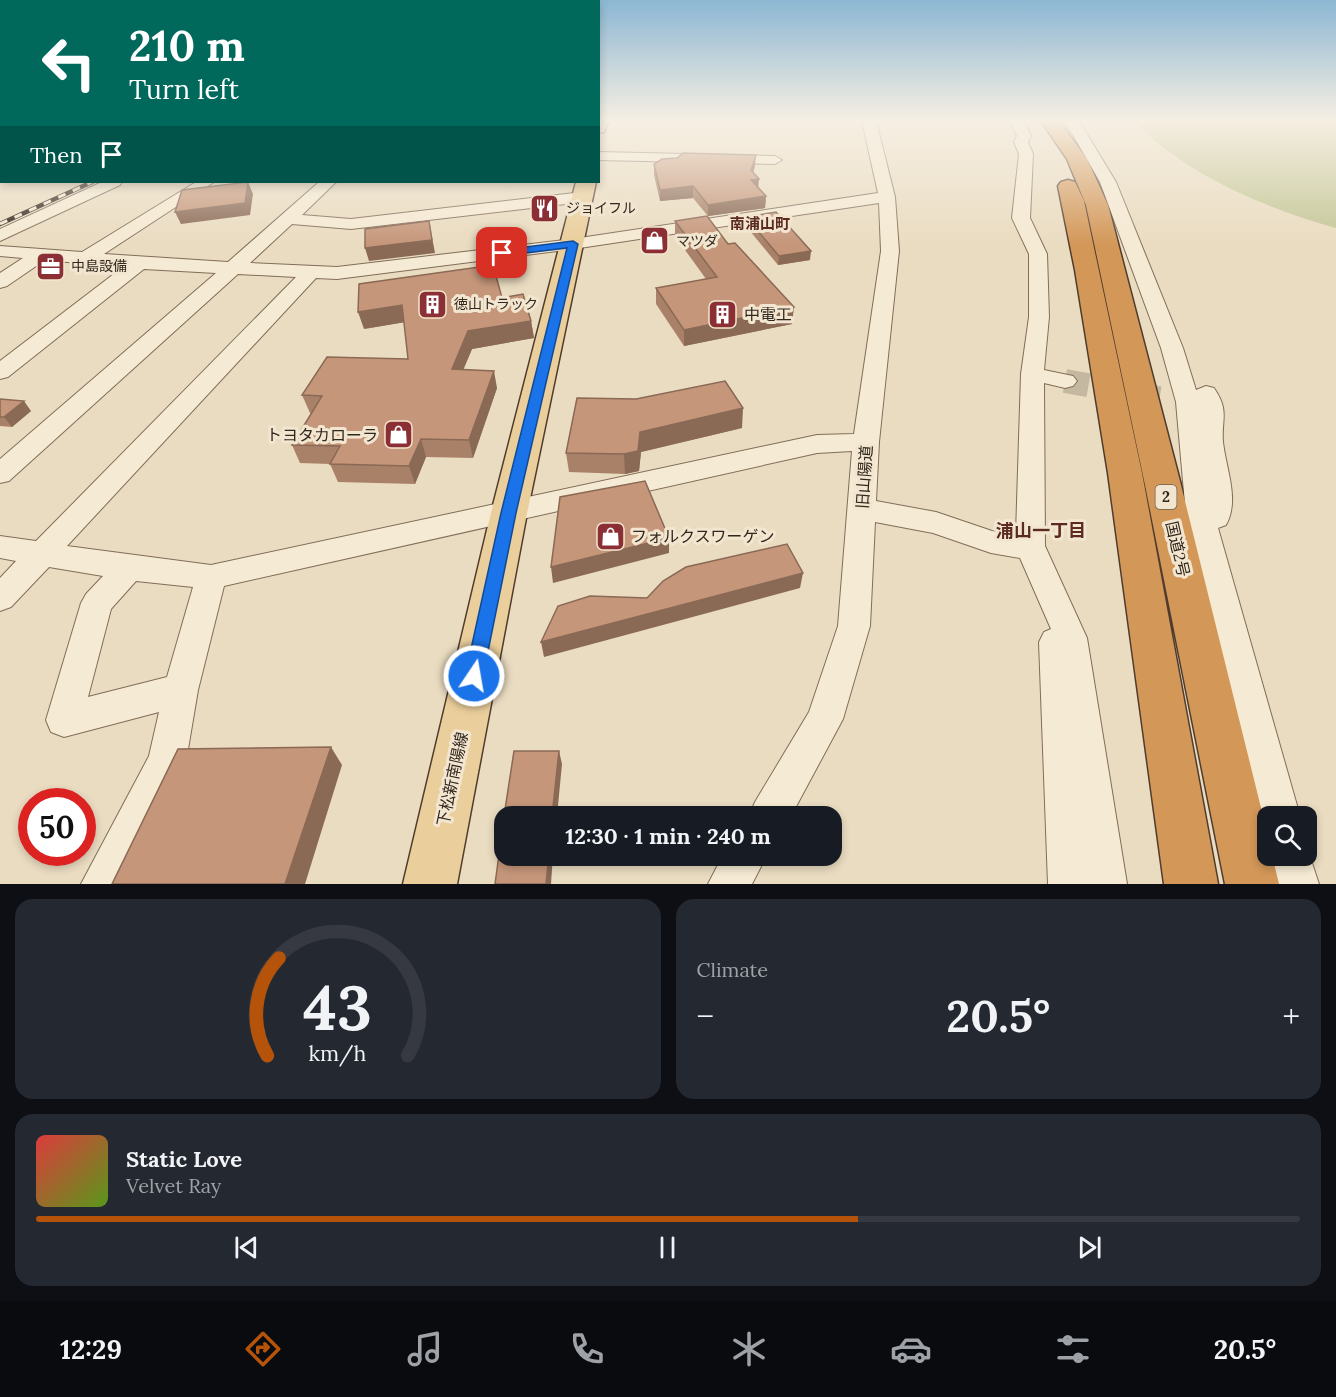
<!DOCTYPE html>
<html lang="en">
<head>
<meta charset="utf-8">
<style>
	:root { --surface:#171b24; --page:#242831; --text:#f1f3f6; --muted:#9ea1a6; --line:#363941; --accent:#b45309 }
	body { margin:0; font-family:Lora,"Noto Sans JP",serif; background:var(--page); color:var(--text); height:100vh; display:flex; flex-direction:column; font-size:22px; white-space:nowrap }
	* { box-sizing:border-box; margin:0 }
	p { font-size:20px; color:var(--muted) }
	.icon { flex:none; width:33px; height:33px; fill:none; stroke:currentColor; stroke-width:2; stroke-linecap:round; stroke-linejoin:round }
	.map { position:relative; height:884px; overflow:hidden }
	.details { display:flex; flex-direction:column; gap:15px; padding:15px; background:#0d0f14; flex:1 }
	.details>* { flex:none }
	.banner { position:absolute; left:0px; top:0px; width:600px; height:183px; box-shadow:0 3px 9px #0003; background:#00695c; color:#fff; overflow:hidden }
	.controls { position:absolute; left:1257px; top:806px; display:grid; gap:12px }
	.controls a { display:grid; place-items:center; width:60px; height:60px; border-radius:12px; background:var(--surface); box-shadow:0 3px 9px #0003; font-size:30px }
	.speed { position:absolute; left:18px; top:788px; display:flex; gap:12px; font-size:30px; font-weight:700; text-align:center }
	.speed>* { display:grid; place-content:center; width:78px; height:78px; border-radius:50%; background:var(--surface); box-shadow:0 3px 9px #0003; line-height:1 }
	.speed .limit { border:9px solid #d22; background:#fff; color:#111 }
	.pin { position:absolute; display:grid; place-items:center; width:51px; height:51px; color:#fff; margin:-26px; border-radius:12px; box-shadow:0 3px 9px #0006 }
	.me { position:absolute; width:66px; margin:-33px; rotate:12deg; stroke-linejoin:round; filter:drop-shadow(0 0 4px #0008) }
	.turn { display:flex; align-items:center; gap:21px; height:126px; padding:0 30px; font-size:27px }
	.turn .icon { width:78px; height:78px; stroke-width:2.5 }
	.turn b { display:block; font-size:42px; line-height:51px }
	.then { display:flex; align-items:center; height:57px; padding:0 30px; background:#0003; gap:12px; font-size:22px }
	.big { font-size:45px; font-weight:800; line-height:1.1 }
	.details .tile { flex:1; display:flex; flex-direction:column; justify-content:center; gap:9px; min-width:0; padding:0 21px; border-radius:18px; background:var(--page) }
	.details .dial { align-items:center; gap:0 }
	.dial svg { height:156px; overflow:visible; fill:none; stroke:var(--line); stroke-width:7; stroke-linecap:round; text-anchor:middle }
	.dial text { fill:var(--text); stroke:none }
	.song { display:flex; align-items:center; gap:18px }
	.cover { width:72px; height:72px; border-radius:9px; background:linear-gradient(135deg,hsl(0 70% 55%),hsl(90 70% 35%)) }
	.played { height:6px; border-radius:3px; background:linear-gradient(90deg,var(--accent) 65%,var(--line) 65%) }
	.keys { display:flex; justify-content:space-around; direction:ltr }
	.heat { display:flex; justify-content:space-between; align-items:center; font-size:33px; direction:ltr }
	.details .tiles { flex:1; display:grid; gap:15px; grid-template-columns:1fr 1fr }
	.tile:last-child { grid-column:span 2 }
	.trip { position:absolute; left:494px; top:806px; width:348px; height:60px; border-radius:18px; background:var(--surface); box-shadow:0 3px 9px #0003; font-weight:800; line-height:60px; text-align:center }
	.tab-bar { display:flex; height:96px; justify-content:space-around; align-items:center; background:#090b0e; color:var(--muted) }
	.tab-bar .icon { width:42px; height:42px }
	.tab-bar .selected { color:var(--accent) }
	.tab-bar b { font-size:27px; color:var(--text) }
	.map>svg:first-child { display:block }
	.green { fill:#c3c696 }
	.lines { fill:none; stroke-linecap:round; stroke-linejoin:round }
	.minor-tunnel { stroke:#c5b8a0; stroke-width:24; stroke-dasharray:24 12; stroke-linecap:butt }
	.minor-casing { stroke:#816d5a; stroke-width:2 }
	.major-casing { stroke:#4f3c2e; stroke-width:3 }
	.highway-casing { stroke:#4f3c2e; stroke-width:3 }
	.minor { fill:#f5ead3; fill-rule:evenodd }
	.major { fill:#eace9b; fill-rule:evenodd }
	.highway { fill:#d39758; fill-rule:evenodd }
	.rail-casing { stroke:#32271d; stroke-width:4.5 }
	.rail { stroke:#f2e6d0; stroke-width:3; stroke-dasharray:8; stroke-linecap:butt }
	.wall { fill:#a98169 }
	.shaded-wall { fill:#8a6955 }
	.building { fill:#c5967a; stroke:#8a6955; stroke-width:1.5 }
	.route { fill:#1a73e8; stroke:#114b97; stroke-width:1.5 }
	.labels { text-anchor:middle; stroke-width:6; stroke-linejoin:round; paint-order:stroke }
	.far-poi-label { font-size:14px; fill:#32271d; stroke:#f2e6d0; text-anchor:start }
	.far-neighbourhood-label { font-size:15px; font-weight:bold; fill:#5b2a20; stroke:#f2e6d0 }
	.shield { fill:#f2e6d0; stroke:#6c6053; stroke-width:1.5 }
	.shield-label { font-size:15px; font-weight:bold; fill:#32271d }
	.poi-label { font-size:16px; fill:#32271d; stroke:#f2e6d0; text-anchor:start }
	.street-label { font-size:16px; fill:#32271d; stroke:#f2e6d0 }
	.neighbourhood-label { font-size:18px; font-weight:bold; fill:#5b2a20; stroke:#f2e6d0 }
</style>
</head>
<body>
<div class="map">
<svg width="1336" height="884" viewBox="0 0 1336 884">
	<rect width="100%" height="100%" fill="#eadcc1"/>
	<path class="green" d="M1133,121H1336V228C1263,207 1188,176 1133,121Z"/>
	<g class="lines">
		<path class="minor-tunnel" d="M1065,381L1169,400"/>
		<defs>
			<path id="minor" d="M862,121H876L895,197L899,251L879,442L876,501L936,512L992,531L1016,534L1021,374L1029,317V254L1012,218L1019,154L1014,142L1017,136L1010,121H1024L1031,136L1028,142L1033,154L1030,218L1047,254L1049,317L1044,370L1073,376L1077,381L1073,386L1065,388L1044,383L1045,546L1087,638L1127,884H1048L1039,642L1044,632L1051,629L1020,558L991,553L933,533L875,522L870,626L843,719L791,816H749L755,802L809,712L838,626L852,451L817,453L224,586L198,690L186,761L180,774L125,884H81L149,756L159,712L64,737L51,732L46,720L81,603L86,594L103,576L49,567L11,607L0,611V578L16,561L0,558V536L36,541L296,277L238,274L9,481L0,483V459L216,273L144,269L8,377L0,379V361L123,267L45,260L7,286L0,288V273L23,258L0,256V246L82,252L196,182H214L104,254L228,262L319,182H336L302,215L351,219L583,192L591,197L583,202L351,229L292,224L250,263L337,267L573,239L878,193ZM879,203L881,251L854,434L817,435L211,565L67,546L316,278L337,279L573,249ZM136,581L193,587L167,677L88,697L111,609Z
				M1065,121H1079L1116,182L1183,348L1196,390L1206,386L1214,388C1230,411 1221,420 1223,442C1226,469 1240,500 1226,525L1218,528L1300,816H1268V831L1260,816L1186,515L1176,402L1161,348L1100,182Z
				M598,152L775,156L782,160L775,164L598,160Z
				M102,182H122L120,185L0,241V229Z
				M1306,845L1319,884H1277L1269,855H1306Z
				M723,855H767L752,884H708Z"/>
			<path id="major" d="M598,121H609L604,132L598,133Z
				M576,182H596L527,513L457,884H403L491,513Z"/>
			<path id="highway" d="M1041,121H1059L1087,159L1108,205L1181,485L1268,836V855H1272L1279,884H1225L1145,485L1086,205L1067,159Z
				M1068,180L1075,182L1084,201L1142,473L1218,884H1164L1108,473L1075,270L1058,186L1061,182Z"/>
		</defs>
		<use href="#minor" class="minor-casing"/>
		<use href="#major" class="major-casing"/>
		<use href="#highway" class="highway-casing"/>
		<use href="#minor" class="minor"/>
		<use href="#major" class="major"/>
		<use href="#highway" class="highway"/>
		<defs>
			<path id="rail" d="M0,224L92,182"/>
		</defs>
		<use href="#rail" class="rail-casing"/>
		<use href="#rail" class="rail"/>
	</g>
	<path class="wall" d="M654,164L755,166L753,172L758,187L766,196L765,208L708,216L693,198L660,201L654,175Z
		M746,217L810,260L778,265L745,225Z
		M675,221L728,244L792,324L684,346L656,304V288L706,279L675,236Z
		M502,298L531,321L534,338L472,349L463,370L497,388L473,458L426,457L415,484L338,482L330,464L300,463L292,445L311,413H310L302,395L408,359L404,322L364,329Z
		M0,399L31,411L12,427L0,426Z
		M742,428L641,452L639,471L625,474L569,472L566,453Z"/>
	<path class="shaded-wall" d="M756,155L755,166L751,180L759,179L758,190L750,191L751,170Z
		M248,182L253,194L250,215L181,224L175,212Z
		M693,186V198L660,201V190Z
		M766,196L765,208L708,216V205Z
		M429,221L435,253L369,261L365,248Z
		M811,251L810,260L778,265L779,256Z
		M402,305L406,322L364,329L358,312Z
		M794,307L792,324L684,346V330Z
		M531,321L534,338L472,349L456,387L452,369L468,331Z
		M494,371L497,388L473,458L469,440Z
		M24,401L31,411L12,427L4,417Z
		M743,408L742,428L641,452L639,471L625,474L624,454L640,432Z
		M421,439L426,457L415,484L409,466Z
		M669,538V553L553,583L551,567Z
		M803,573L800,588L544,657L541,642Z
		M331,747L342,765L305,884H285Z
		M559,751L562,764L557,816H552Z
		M549,855H553L551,884H546Z"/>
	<path class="building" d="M683,153L756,155L751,170L759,179L751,180L766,196L708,205L693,186L660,190L654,164L662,159L677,158Z
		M248,182L245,203L175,212L182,190Z
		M776,212L811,251L779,256L746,217Z
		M707,216L728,244L735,243L794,307L684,330L656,288L717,277L675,221Z
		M429,221L432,240L365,248V229Z
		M493,265L502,298L523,294L531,321L468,331L452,369L494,371L469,440L421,439L409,466L330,464L340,446L292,445L322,396L302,395L327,357L408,359L402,305L358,312L359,284Z
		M725,381L743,408L640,432L638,451L624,454L566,453L577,398L636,399Z
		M0,399L24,401L4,417H0Z
		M645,481L669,538L551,567L560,497Z
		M787,544L803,573L541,642L558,606L590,596L647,598L663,581L686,567Z
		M331,747L285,884H112L178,749Z
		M514,751H559L552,816H504Z
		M504,818V855H549L546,884H495Z"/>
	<linearGradient id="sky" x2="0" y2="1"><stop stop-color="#8cb7d3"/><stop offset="0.49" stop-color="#f6efe3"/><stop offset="1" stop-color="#f6efe3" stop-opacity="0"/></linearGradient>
	<rect width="1336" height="245" fill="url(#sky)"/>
	<path class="route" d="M573,241L578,244L516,513L483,676L481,681L474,684L468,681L465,676L501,513L567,248L502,256L497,253L502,250Z"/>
	<defs>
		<symbol id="restaurant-square" viewBox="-11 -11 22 22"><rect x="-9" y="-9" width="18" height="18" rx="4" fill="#8b2f34" stroke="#f2e6d0"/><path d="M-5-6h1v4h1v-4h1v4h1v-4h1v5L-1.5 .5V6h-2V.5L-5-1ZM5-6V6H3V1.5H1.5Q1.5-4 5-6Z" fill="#fff"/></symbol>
		<symbol id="shop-square" viewBox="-11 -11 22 22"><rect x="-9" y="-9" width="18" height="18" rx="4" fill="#8b2f34" stroke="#f2e6d0"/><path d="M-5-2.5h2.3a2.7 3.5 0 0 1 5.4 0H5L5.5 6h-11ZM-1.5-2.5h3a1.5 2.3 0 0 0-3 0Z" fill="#fff"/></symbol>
		<symbol id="office-square" viewBox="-11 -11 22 22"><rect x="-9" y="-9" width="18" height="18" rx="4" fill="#8b2f34" stroke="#f2e6d0"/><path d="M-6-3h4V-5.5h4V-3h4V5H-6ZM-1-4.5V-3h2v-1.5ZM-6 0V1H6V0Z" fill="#fff"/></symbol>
		<symbol id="building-square" viewBox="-11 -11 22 22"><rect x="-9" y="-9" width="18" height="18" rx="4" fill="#8b2f34" stroke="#f2e6d0"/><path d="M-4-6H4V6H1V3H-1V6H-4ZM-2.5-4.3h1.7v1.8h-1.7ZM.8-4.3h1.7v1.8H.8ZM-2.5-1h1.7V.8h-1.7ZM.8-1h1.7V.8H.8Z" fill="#fff"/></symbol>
	</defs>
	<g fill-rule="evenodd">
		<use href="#restaurant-square" x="528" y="192" width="33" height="33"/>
		<use href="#shop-square" x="638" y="224" width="33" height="33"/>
		<use href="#office-square" x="34" y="250" width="33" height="33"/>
		<use href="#building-square" x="416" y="288" width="33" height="33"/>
		<use href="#building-square" x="706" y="298" width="33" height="33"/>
		<use href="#shop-square" x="382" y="418" width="33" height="33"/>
		<use href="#shop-square" x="594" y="520" width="33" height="33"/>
	</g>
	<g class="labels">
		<g class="far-poi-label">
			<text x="566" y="213">ジョイフル</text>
			<text x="676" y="246">マツダ</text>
			<text x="71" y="271">中島設備</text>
			<text x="454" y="309">徳山トラック</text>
		</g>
		<g class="far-neighbourhood-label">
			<text x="760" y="229">南浦山町</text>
		</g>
		<rect class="shield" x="1155.5" y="485" width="21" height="24" rx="4.5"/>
		<g class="shield-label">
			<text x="1166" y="502">2</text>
		</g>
		<g class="poi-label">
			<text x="744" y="320">中電工</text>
			<text x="378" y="441" text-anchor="end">トヨタカローラ</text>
			<text x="631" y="542">フォルクスワーゲン</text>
		</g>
		<g class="street-label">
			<text transform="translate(864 477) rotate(-86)" y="6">旧山陽道</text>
			<text transform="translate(1178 549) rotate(77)" y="6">国道2号</text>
			<text transform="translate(452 779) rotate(-78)" y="6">下松新南陽線</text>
		</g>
		<g class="neighbourhood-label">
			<text x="1041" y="537">浦山一丁目</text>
		</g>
	</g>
</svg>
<div class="controls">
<a><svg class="icon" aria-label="search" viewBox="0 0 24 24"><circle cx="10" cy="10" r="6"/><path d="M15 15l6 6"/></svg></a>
</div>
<div class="speed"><div class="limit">50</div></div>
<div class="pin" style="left:502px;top:253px;background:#d93025"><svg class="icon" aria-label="arrive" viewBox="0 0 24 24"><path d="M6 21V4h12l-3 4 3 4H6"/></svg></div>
<svg class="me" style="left:474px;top:676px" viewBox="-20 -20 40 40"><circle r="17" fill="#1a73e8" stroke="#fff" stroke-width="3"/><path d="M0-11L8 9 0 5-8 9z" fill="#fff"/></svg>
<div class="trip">12:30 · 1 min · 240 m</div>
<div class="banner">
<div class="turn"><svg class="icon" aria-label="left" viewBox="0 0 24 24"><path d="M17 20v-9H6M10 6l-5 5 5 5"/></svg><div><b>210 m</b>Turn left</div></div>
<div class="then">Then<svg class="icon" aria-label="arrive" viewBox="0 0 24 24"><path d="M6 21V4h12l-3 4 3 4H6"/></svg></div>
</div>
</div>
<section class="details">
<div class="tiles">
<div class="tile dial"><svg viewBox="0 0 100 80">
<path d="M14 69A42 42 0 1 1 86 69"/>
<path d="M14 69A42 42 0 0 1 20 19" stroke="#b45309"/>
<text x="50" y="56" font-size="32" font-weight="700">43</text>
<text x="50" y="72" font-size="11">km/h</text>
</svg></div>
<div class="tile"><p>Climate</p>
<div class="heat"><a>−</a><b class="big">20.5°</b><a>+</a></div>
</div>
<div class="tile">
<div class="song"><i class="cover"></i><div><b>Static Love</b><p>Velvet Ray</p></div></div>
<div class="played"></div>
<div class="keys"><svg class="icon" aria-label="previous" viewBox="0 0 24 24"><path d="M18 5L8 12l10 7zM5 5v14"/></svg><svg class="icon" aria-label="pause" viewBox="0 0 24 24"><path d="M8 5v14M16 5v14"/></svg><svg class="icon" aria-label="next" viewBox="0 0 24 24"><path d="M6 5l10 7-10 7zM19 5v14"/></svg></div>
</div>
</div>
</section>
<nav class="tab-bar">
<b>12:29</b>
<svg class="icon selected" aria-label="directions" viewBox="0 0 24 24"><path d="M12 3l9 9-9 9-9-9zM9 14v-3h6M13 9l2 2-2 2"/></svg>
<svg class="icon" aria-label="music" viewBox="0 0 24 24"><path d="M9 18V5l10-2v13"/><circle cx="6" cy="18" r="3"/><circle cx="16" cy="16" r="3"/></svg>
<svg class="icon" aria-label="phone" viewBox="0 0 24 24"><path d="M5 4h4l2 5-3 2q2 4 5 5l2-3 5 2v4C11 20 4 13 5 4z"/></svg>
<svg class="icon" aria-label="climate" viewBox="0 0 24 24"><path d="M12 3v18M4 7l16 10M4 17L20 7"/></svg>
<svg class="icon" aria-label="car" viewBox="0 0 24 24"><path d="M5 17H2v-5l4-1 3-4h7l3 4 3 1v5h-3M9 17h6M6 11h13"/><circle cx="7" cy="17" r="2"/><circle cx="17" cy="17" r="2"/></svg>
<svg class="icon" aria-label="filters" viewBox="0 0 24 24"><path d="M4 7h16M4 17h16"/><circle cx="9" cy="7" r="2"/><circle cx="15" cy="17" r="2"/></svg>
<b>20.5°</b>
</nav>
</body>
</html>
